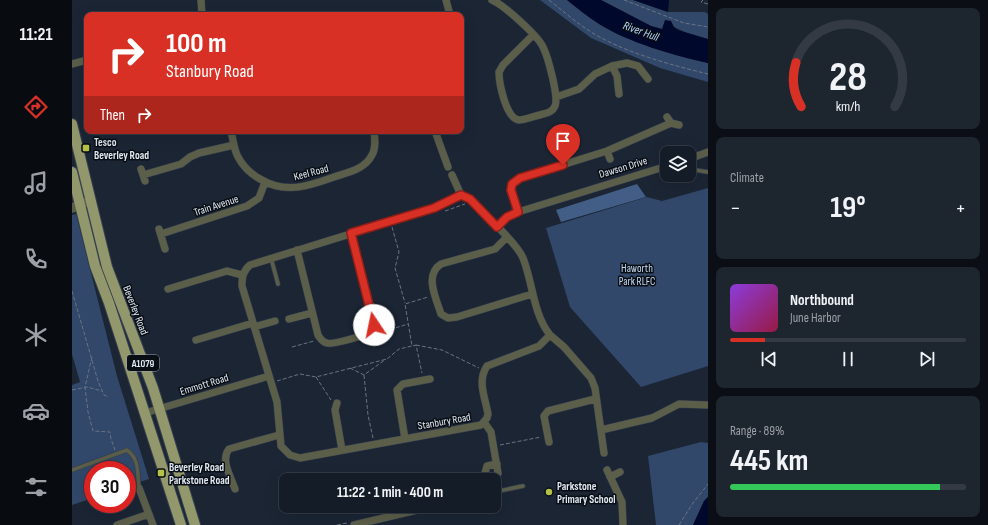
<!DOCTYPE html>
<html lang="en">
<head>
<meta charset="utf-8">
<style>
	:root { --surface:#141c27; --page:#1d252f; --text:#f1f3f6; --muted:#9da1a7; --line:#333a44; --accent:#d93025 }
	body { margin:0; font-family:"Sofia Sans Condensed",sans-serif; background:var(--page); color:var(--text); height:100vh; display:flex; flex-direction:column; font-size:15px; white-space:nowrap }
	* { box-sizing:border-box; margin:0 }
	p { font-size:13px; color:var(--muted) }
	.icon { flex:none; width:22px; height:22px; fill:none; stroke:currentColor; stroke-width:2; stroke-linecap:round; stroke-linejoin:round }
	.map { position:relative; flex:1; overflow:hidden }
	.drawer { display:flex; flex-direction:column; gap:8px; padding:8px; background:#0b0f15; width:280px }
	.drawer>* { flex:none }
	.guide { position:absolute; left:12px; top:12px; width:380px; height:122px; border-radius:8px; box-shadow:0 4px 16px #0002,0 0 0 1px var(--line); background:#d93025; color:#fff; overflow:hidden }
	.buttons { position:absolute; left:588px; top:146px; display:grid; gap:8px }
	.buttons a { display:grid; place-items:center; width:36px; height:36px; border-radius:8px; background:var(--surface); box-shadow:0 4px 16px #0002,0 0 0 1px var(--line); font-size:20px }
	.speed { position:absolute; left:12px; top:461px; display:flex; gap:8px; font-size:20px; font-weight:700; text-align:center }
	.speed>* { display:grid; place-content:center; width:52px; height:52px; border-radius:50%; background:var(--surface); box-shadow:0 4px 16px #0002,0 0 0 1px var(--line); line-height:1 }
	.speed .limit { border:6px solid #d22; background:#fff; color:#111 }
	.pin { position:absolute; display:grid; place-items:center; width:34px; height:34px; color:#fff; margin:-41px -17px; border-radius:50% 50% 50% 0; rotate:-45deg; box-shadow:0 0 4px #0007 }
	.pin .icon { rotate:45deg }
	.me { position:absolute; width:44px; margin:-22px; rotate:349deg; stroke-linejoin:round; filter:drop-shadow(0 0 3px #0008) }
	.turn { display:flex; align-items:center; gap:14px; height:84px; padding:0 16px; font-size:18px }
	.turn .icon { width:52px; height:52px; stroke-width:2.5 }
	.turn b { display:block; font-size:28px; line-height:34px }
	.then { display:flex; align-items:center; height:38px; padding:0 16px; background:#0003; gap:8px; font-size:15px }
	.big { font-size:30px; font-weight:700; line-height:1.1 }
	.drawer .card { flex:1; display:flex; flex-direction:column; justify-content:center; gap:6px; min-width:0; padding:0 14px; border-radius:8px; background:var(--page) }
	.drawer .dial { align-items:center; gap:0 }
	.dial svg { height:104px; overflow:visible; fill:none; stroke:var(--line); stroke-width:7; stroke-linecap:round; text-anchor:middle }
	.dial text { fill:var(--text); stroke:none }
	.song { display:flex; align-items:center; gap:12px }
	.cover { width:48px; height:48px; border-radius:6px; background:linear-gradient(135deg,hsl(270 70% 55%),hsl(340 70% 35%)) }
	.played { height:4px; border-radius:2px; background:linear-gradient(90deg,var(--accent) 15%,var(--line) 15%) }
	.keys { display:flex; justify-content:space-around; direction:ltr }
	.heat { display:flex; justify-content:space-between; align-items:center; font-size:22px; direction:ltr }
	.charge { height:6px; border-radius:3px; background:linear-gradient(90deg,#34c759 89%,var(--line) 0) }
	.trip { position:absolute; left:207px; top:473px; width:222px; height:40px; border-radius:8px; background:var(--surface); box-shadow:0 4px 16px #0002,0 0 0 1px var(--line); font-weight:700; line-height:40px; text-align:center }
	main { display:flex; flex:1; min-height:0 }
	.tabs { display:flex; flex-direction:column; width:72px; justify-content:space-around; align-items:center; background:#080b10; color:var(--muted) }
	.tabs .icon { width:28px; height:28px }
	.tabs .active { color:var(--accent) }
	.tabs b { font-size:18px; color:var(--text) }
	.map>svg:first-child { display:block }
	.green { fill:#31486a }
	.forest { fill:#425e87 }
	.water { fill:#00092b }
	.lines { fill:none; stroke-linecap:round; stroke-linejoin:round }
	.service-casing { stroke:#37404f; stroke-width:5 }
	.minor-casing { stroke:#37404f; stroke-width:8 }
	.tertiary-casing { stroke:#37404f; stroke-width:10 }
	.primary-casing { stroke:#37404f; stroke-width:12 }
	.path { stroke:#6b7381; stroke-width:1; stroke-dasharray:4 2; stroke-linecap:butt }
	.service { stroke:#5b5e49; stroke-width:3.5 }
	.minor { stroke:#5b5e49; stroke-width:7 }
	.tertiary { stroke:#5b5e49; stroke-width:9 }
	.primary { stroke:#92986b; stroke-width:10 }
	.route-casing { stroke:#8d1f18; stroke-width:10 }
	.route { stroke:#d93025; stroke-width:7 }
	.poi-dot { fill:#b6c148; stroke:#090e14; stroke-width:1.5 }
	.labels { text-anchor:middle; stroke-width:3; stroke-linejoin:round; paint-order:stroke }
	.shield { fill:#090e14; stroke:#a1a7b1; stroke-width:1 }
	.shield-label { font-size:10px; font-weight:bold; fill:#e2e9f4 }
	.poi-label { font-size:11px; font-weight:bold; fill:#e2e9f4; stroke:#090e14; text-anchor:start }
	.street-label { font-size:11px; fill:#e2e9f4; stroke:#090e14 }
	.park-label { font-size:11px; fill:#c9dbf6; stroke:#090e14 }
	.water-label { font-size:12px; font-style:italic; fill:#bad5fd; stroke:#090e14 }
</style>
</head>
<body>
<main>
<nav class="tabs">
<b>11:21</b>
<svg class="icon active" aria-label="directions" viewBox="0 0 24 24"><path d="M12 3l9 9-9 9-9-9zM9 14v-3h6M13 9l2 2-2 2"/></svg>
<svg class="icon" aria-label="music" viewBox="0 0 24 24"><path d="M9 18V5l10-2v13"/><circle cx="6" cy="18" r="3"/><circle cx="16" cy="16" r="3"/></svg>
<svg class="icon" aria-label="phone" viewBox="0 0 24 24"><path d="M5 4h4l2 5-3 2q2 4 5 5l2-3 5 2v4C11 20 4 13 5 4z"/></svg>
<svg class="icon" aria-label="climate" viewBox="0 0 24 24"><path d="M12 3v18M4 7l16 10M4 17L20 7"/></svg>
<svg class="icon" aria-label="car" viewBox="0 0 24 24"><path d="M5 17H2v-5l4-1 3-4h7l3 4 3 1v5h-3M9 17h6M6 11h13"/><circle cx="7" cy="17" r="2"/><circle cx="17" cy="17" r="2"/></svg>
<svg class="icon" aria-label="filters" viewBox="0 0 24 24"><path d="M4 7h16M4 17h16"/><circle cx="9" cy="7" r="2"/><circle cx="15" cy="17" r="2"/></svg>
</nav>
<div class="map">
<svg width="636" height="525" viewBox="0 0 636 525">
	<rect width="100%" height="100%" fill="#1b2534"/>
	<path class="green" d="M468,0H495L528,24L554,37L615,58L636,63V82L588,68L519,38Z
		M529,0H561L596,12H633L636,14V39L619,35L602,27L590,29L579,26Z
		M636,188V366L569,387L498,307L474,228L575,197L590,201Z
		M4,214L45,376L77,479L55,486V470H21V498L0,505V385L8,382L0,354V215Z
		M629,442L636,443V497L632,501L621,525H584L576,456Z"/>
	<path class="forest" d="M565,184L574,197L489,222L484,210Z"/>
	<path class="water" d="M495,0H529L579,26L590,29L593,20L599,21L602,27L606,30L636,39V63C603,56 555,42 527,24C516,17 505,8 495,0Z
		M561,0H597L596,12Z
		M636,497V525H621L632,501Z"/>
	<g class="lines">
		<defs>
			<path id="service" d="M617,169L636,172
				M199,258L206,284
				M0,470L55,450C68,460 65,473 67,488
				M422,492L451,486"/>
			<path id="minor" d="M129,0L130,15
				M374,0L378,15
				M420,0C432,5 466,36 471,47C476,57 487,97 483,106C480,113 474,113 468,115C462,116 453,120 447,120C434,119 427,83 427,72L431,65L461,35
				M0,64L15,60
				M540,66L545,76L547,94
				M484,97L507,89L523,74L540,66L555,63L566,66L576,79
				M595,117L599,123L607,125
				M159,131C161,139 162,150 166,157C172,168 180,175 190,180C214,194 237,186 262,177C277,172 293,169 300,155C304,148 303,139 302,131
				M363,131L376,167
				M535,151L538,159
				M617,159L636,152
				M69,169L73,181
				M71,175L109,164L118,157L127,153L162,145
				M380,175L389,195
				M389,195L398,199C411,213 445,243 451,258C461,283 461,314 478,335L467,346L415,366C405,381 413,397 416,414L415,418L409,425L228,458L218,455L209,446L205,402L170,286C170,277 171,271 178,265L362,208Z
				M446,212L595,166
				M425,227L435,217L446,212L439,190L440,184L448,178L535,151L599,123
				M87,229L93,249
				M89,234L175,206L187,198L193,182
				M434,238L423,249L369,264C352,275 364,298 369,314L376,318L385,317L460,294
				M225,250L246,335C248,338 250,342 255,343C261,345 295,335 300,331C301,329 302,327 302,325L279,233
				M96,289L155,271L170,275
				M217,319L240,313
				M182,327L203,321
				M478,335L492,347L519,378L523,388L532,453
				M124,340L181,323
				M265,403L263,410L270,450
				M73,413L197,376
				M412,422L419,432L426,473
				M529,430L580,418L607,404L636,405
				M333,439L325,390L331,384L358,379
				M477,442L472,416L476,411L523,399
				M535,470L550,502L551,525
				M538,477L548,472
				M404,480L412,477L415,466L425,464
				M67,488L81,525
				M163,489C159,477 148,460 157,449L207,435
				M45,525L77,514
				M282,525L362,506"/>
			<path id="tertiary" d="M0,208L15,202"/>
			<path id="primary" d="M0,124L35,267L81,388L123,525
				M0,172L23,266L37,303L109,525"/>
		</defs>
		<use href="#service" class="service-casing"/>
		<use href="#minor" class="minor-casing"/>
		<use href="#tertiary" class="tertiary-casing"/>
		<use href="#primary" class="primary-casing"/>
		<path class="path" d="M477,0C490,10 502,21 516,30C547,51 599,65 636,74
			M552,0L612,23L636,27
			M631,0L629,2L636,4
			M373,211L393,204
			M320,227L327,252L323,268L333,303
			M0,291L26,381L32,395L37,397
			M307,330L310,332L336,324
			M344,345L370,350L407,368
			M341,346L344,345L350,373
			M220,347L242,341
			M20,357L13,387L16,412L21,431L38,432L39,439L43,450
			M278,368L292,375L314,359
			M292,375L296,415L301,438
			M244,377L259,400
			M205,381L228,374L244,377L315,359L327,349L340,346L333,304L356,297
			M0,390L15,387L30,391
			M428,445L469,437
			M368,509L373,508
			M265,525L275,523
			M607,525L621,503L636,484"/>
		<use href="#service" class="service"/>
		<use href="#minor" class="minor"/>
		<use href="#tertiary" class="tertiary"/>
		<use href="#primary" class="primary"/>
	</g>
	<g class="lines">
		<defs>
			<path id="route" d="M302,325L279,233L362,208L389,195L398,199L425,227L435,217L446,212L439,190L440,184L448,178L491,165"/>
		</defs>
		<use href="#route" class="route-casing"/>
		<use href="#route" class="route"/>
	</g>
	<g class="poi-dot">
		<rect x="10" y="144" width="8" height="8" rx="2"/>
		<rect x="85" y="469" width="8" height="8" rx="2"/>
		<circle cx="477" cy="492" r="4"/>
	</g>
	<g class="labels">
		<rect class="shield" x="55" y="355" width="32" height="16" rx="3"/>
		<g class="shield-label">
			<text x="71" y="367">A1079</text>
		</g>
		<g class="poi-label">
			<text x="22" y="146">Tesco<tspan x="22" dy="13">Beverley Road</tspan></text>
			<text x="97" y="471">Beverley Road<tspan x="97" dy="13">Parkstone Road</tspan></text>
			<text x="485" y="490">Parkstone<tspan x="485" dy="13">Primary School</tspan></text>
		</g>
		<g class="street-label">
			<text transform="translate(551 167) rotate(-17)" y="4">Dawson Drive</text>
			<text transform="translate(239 172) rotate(-15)" y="4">Keel Road</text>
			<text transform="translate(144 205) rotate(-18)" y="4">Train Avenue</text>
			<text transform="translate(64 310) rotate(69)" y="4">Beverley Road</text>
			<text transform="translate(132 384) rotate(-17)" y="4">Emmott Road</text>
			<text transform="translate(372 421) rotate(-10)" y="4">Stanbury Road</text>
		</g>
		<g class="park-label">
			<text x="565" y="272">Haworth<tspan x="565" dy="13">Park RLFC</tspan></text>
		</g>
		<g class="water-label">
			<text transform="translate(569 31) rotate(20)" y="4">River Hull</text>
		</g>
	</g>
</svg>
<div class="buttons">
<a><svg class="icon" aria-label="layers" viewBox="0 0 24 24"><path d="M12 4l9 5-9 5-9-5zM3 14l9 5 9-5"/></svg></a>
</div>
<div class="speed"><div class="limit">30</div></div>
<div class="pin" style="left:491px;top:165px;background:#d93025"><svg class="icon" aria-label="arrive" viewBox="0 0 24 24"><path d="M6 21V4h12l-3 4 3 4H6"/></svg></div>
<svg class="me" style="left:302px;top:325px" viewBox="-20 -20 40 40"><circle r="19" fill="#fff"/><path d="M0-13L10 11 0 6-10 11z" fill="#d93025"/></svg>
<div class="trip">11:22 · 1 min · 400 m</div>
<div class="guide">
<div class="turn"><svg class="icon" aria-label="right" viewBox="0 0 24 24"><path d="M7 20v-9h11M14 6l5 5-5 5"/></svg><div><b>100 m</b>Stanbury Road</div></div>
<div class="then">Then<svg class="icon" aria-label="right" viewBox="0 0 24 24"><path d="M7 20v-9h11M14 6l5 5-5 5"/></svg></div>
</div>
</div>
<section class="drawer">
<div class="card dial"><svg viewBox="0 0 100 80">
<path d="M14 69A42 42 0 1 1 86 69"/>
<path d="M14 69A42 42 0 0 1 10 35" stroke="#d93025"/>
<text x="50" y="56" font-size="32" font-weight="700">28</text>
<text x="50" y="72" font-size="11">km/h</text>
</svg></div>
<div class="card"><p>Climate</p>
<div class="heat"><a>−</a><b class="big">19°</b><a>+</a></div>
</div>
<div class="card">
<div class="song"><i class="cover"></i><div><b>Northbound</b><p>June Harbor</p></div></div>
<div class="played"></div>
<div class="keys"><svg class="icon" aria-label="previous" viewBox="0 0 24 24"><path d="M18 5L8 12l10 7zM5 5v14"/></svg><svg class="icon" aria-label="pause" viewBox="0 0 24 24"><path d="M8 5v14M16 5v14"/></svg><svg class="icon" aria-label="next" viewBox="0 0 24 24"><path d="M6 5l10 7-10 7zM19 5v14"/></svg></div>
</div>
<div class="card"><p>Range · 89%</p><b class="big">445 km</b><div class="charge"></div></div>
</section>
</main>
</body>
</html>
